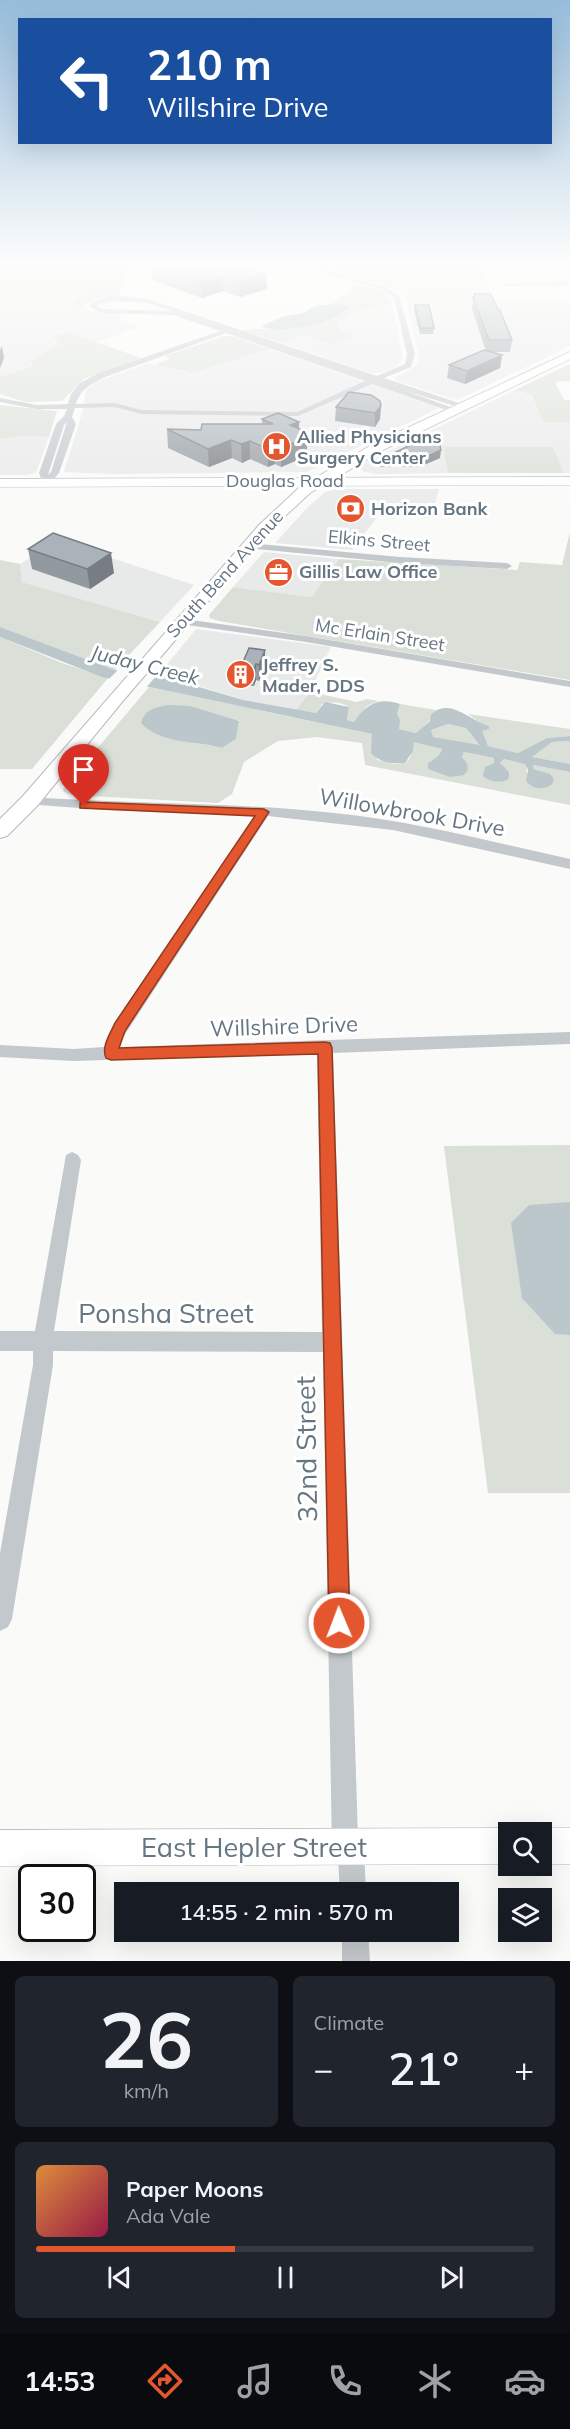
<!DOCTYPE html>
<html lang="en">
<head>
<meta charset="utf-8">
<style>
	:root { --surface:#171b24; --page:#20242c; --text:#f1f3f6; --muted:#9ea1a6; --line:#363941; --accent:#e4572e }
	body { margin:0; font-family:Mulish,sans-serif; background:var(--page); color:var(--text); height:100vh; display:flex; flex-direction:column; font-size:22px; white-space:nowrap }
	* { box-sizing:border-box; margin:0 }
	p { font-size:20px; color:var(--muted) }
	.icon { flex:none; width:33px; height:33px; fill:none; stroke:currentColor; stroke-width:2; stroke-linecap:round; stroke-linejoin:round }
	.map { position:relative; height:1961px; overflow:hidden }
	.side { display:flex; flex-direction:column; gap:15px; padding:15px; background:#0d0f14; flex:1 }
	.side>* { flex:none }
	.banner { position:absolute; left:18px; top:18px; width:534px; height:126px; border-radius:0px; box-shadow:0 6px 24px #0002; background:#1a4fa0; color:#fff; overflow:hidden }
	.buttons { position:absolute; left:498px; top:1822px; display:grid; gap:12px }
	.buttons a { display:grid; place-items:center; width:54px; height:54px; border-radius:0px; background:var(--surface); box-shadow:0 6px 24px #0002; font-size:30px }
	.speed { position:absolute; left:18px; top:1864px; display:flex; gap:12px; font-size:30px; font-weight:700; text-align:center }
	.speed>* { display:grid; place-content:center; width:78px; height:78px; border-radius:50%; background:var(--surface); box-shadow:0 6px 24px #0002; line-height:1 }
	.speed .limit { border:3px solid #111; border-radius:9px; background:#fff; color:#111 }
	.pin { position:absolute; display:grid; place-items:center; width:51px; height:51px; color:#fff; margin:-62px -26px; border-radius:50% 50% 50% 0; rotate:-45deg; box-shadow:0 0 6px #0007 }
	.pin .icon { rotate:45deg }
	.me { position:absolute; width:66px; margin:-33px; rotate:359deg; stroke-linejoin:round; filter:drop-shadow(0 0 4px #0008) }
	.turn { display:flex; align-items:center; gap:21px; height:126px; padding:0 30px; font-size:27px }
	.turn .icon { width:78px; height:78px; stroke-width:2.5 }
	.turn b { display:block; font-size:42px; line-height:51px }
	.big { font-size:45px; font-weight:600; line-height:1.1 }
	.side .widget { flex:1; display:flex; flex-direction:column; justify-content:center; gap:9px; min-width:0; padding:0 21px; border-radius:9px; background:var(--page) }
	.side .dial { align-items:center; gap:0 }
	.dial b { font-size:78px; line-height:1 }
	.song { display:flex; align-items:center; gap:18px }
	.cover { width:72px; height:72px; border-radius:9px; background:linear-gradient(135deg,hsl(30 70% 55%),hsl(340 70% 35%)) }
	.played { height:6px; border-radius:3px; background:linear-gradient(90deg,var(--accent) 40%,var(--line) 40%) }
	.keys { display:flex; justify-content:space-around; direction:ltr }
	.heat { display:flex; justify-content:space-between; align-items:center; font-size:33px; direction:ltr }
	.side .tiles { flex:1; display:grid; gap:15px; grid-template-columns:1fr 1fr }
	.widget:last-child { grid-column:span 2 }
	.trip { position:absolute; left:114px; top:1882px; width:345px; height:60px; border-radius:0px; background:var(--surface); box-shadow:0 6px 24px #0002; font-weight:600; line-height:60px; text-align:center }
	.tab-bar { display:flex; height:96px; justify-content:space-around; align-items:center; background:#090b0e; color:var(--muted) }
	.tab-bar .icon { width:42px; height:42px }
	.tab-bar .on { color:var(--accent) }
	.tab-bar b { font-size:27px; color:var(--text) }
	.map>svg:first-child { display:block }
	.built { fill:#e8e9e9 }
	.green { fill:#dadfd7; fill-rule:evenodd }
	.water { fill:#bbc7cb; fill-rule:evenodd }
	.pier { fill:#fafaf8 }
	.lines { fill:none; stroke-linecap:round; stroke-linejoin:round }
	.secondary-casing { stroke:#b3babf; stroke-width:1 }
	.primary-casing { stroke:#b5babe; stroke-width:2 }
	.street { fill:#c3c8cc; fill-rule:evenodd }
	.secondary { fill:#fff; fill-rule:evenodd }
	.primary { fill:#fff; fill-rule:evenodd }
	.wall { fill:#929a9f }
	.shaded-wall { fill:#777d82 }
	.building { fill:#aab3b9; stroke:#777d82; stroke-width:1.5 }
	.route { fill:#e4572e; stroke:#94391e; stroke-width:1.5 }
	.labels { text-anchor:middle; stroke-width:6; stroke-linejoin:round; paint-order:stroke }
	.far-poi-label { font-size:18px; font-weight:bold; fill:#657683; stroke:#fff; text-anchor:start }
	.far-street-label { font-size:18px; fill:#657683; stroke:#fff }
	.far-water-label { font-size:20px; font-style:italic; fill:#60757c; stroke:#fff }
	.street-label { font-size:22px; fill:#657683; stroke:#fff }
	.near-street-label { font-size:27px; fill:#657683; stroke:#fff }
</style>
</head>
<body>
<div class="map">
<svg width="570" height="1961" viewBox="0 0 570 1961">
	<rect width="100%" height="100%" fill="#fafaf8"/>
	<path class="built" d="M409,278H485L495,302L570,301V346L457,400L397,381L394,378L416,366L419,357L406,299L398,291L386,286Z
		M0,286L76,288L87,291L74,305H84L88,311L94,312L121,313L120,320L139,327L97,342L68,332L53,338L57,340L58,346L45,352L35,364L0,377Z
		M392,302L403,359L397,366L381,373H371L283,343L304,335L334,345L355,337L338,329L339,322L352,312Z
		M270,349L439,408L307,472L112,474L64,472L83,410L86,390L96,382L149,363L192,373Z
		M515,390L532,395L543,422H570V473H564L553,447H443L448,473L378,474L364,472L360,469V466L370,460Z
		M25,436L49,437L36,473L27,475H0V439Z
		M335,489H439L431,518L378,516L352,550L275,543L308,507L325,492Z
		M49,546L81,548L194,585L160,622L22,582L20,564Z
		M264,552L339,559L312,597L233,587Z
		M196,629L317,645L331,647L310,692L296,710L243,700L193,684L156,678Z"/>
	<path class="green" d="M0,265H129L118,298H99L84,305H74L76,298L86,295L87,291L76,288L0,286Z
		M314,265H480L485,278H409L386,286Z
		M352,285C365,285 387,289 392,302L353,312L339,322L338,329L356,337L334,345L304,335L283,343L240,330L305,327L328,319L350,307L334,301L350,292Z
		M68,332L141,358L84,379L62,401L25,402L0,394V377L34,365L31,362L45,352L58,346L57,340L52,337Z
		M224,336H232L270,349L192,373C180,369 169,369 156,364L170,359L165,356Z
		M570,364V381L555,382L564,400H570V422H543L532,395L515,390Z
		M0,405L57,411L49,437L25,436L0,439Z
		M443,447H553L564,473H448Z
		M570,532V680L219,621L210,618L209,615L233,587L312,597L339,559L517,570L520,562L562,565Z
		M0,560L20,564L22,582L160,622L115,670L0,627Z
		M0,637L62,663L108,678L32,769H0Z
		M149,687L372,734L377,760L394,764L405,763L410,758L414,741L444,749L438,756L428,763H467L462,757L464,752L494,758V763L490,765L505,769L500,763L504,759L526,764L527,775L542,771L534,769L533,765L570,772V805L365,765L362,743L317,737L278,741L244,762L232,794L218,803L72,795L64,792L63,789ZM239,720L236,739L222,748C203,743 184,742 165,738Z
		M310,692L357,702L367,699L378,701L367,706L354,722L347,720L349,707C340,701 331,702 322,704L316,713L296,710Z
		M400,704L436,710L430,720L417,733L399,729L397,714Z
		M468,714L570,729V736L547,738L518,753L488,746L482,735V724Z
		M448,724L466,728L479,746L432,737L431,730Z
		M570,741V764L531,757L552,742Z
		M570,1145V1493H488L444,1146Z"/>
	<path class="water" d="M337,303L350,307C331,325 286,333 261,327L281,317L303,313L315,306Z
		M0,627L115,670L182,682L243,700L316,713L325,702L349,707L347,720L354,722C366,704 379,697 400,704L397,714L400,720L399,729L416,733L430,721L431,715C448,696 471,721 489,726V729L482,731L488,746L518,753L547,738L570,736V741L552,742L532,757L570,764V772L533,765L534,769L550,774L554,779L552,784C543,791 533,789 526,781L528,770L525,764L504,759L500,763L509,772V778C503,784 489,782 483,776L485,767L494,763V758L464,752L462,757L467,763L468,770L464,775L450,777L428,769V763L438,756L443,749L414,742L413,751L405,763C391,764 380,763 371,753L372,734L102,677L0,637ZM448,724L466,728L479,745L433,737L431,730Z
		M168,705L190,706L239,721L236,739L222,748C194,740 162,745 141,723C145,709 154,708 168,705Z
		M570,1202V1335L555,1334L522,1298L511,1223L529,1205Z"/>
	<path class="pier" d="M120,668L157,675L145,689L107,681Z"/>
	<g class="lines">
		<defs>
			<path id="secondary" d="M570,477V485L0,487V479Z
				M508,1828L520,1833H508V1864L0,1866V1830Z
				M542,1828H570V1864H542V1833H530Z"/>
			<path id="primary" d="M570,352V359L385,449L310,493L269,531L122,702L37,806L7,836L0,838V819L23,796L259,525L300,487L375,443Z"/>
		</defs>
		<use href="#secondary" class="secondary-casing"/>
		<use href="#primary" class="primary-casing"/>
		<path class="street" d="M299,265H308L384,287L399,295L415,354L411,367L384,378L465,405V409L403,390L459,410L452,412L372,384L298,416L142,414L114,407L75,408L72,417L76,424L59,473L49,484H43L39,473L56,424L64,416L67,409H37L0,402V398L37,405L68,404L71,394L80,383L99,373L220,331L173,315L101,313L88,306C104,292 132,296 151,300L377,376L405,364L407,354L394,297L380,289ZM110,301L148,303L172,311L102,309L96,306ZM226,333L365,381L297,412L142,410L114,403L76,404C81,388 91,384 105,377ZM67,422L51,472L48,475L64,425Z
			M570,281V285L504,286L501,284Z
			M249,543L400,557L507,563L512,566L507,569L400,563L246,548V544Z
			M184,619L306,636L570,681V687L306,642L180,624V620Z
			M30,797C131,804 233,802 334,813C414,821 492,842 570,859V869L393,830L268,816L122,1039L120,1047L570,1032V1044L333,1053L358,1838L364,1848L366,1893H340L338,1858L332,1848L323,1352L53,1351V1365L12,1619L8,1627L0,1631V1553L33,1365V1351H0V1331H35L66,1155L72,1152L78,1155L81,1160L54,1331L322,1332L317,1053L74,1061L0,1057V1045L74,1049L104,1047L114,1023L256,815L106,810L25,804L24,801Z
			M342,1932H368L370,1961H342Z"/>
		<use href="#secondary" class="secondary"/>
		<use href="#primary" class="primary"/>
	</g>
	<path class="wall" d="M151,265H208L267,289L240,297L223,291L202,298L152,280Z
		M474,294L498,310L512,340L510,352H492L502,355L500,368L465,384L447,378L449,365L486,351L472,309Z
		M415,305L434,328L433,334H420L414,310Z
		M381,406L380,419L375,427L335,421L336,407Z
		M262,419L299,429L307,432V456L281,467L275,464L268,467L250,459L242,463L232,458L209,467L168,448L167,429L201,430L262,424Z
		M401,437H438L440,458L419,467H378L379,460L407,447L401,444Z
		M28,549L114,573L90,589L32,569Z
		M265,650V665L259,681L256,680L254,686L241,685L240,669Z"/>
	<path class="shaded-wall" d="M266,274L267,289L240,297L239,282Z
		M222,276L223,291L202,298L201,282Z
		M2,346L4,358L0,368V350Z
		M502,355L500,368L465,384L467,371Z
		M381,406L380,419L375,427V413Z
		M299,422V440L290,425Z
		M307,432V456L281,467V448L301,435Z
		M231,440L232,458L209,467L208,449Z
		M250,441V459L242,463L241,444Z
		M275,446V464L268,467V449Z
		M441,450L440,458L419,467L420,460Z
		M111,553L114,573L90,589L87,569Z
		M265,650V665L259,681V665Z
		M256,664V680L254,686L253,670Z"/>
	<path class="building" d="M151,265H208L225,270L241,266L266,274L239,282L222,276L201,282Z
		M474,294H491L498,310H500L512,340H489L473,297H475Z
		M415,305H429L434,328H420Z
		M484,350L502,355L467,371L449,365Z
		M349,392L371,395L380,401L381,406L375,413L336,407Z
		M278,413L299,422L290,425L307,432L301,435L307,437L281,448L275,446L268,449L250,441L241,444L231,440L208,449L167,429L201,430L202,424H273L262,419Z
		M401,437H438L441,450L420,460H379L415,443Z
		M53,533L111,553L87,569L28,549Z
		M249,648L265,650L259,665L256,664L253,670L240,669Z"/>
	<linearGradient id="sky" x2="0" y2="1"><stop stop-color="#96bcdc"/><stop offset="0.49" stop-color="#fdfdfc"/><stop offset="1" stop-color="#fdfdfc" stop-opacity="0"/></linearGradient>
	<rect width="570" height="539" fill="url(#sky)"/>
	<path class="route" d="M84,802L264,809L269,812L125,1031L119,1048L325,1042L330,1043L332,1048L350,1623L347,1630L339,1633L332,1630L329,1623L318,1054L111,1060L106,1058C101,1047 110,1034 115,1023L255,816L80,808V803Z"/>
	<defs>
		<symbol id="hospital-disc" viewBox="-11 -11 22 22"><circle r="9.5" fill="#e4572e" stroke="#fff"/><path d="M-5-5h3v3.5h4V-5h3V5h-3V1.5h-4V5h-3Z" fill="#fff"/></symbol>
		<symbol id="bank-disc" viewBox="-11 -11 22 22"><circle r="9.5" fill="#e4572e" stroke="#fff"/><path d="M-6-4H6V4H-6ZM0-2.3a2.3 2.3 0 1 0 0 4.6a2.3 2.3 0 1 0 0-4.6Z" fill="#fff"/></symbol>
		<symbol id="office-disc" viewBox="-11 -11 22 22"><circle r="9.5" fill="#e4572e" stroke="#fff"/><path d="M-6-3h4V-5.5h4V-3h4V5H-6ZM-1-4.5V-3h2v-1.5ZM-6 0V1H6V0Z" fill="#fff"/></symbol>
		<symbol id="building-disc" viewBox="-11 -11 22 22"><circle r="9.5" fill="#e4572e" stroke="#fff"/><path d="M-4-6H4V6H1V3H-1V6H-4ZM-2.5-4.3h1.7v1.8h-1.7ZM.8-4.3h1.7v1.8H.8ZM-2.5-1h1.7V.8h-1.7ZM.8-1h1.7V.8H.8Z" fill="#fff"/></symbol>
	</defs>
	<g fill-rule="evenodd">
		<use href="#hospital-disc" x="260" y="430" width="33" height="33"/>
		<use href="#bank-disc" x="334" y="492" width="33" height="33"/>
		<use href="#office-disc" x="262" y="556" width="33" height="33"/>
		<use href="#building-disc" x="224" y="658" width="33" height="33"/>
	</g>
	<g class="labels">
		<g class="far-poi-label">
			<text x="297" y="443">Allied Physicians<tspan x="297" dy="21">Surgery Center</tspan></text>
			<text x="371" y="515">Horizon Bank</text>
			<text x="299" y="578">Gillis Law Office</text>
			<text x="262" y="671">Jeffrey S.<tspan x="262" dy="21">Mader, DDS</tspan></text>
		</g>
		<g class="far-street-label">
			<text x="285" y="487">Douglas Road</text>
			<text transform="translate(379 541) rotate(5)" y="6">Elkins Street</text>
			<text transform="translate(225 574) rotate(-48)" y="6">South Bend Avenue</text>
			<text transform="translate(380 635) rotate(9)" y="6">Mc Erlain Street</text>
		</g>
		<g class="far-water-label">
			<text transform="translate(145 665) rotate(14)" y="7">Juday Creek</text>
		</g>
		<g class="street-label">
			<text transform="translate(412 812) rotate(10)" y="8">Willowbrook Drive</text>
			<text transform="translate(284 1026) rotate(-2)" y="8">Willshire Drive</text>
		</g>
		<g class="near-street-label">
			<text x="166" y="1323">Ponsha Street</text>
			<text transform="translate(307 1449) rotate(-91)" y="9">32nd Street</text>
			<text x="254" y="1857">East Hepler Street</text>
		</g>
	</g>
</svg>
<div class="buttons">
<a><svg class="icon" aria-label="search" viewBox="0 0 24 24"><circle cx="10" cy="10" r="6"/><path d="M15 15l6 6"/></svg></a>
<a><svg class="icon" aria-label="layers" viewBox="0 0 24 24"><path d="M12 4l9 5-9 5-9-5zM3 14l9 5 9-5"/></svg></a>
</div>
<div class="speed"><div class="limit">30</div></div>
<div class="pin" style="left:84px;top:806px;background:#d93025"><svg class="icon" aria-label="arrive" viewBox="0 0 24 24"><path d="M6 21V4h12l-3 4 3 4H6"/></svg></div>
<svg class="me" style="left:339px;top:1623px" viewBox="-20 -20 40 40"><circle r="17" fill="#e4572e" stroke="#fff" stroke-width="3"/><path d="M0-11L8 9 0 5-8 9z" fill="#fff"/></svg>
<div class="trip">14:55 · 2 min · 570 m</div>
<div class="banner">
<div class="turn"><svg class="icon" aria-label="left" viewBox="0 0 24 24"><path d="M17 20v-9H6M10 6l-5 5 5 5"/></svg><div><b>210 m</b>Willshire Drive</div></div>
</div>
</div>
<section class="side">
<div class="tiles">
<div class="widget dial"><b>26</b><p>km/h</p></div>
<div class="widget"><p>Climate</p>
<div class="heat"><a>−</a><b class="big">21°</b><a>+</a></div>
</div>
<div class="widget">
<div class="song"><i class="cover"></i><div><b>Paper Moons</b><p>Ada Vale</p></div></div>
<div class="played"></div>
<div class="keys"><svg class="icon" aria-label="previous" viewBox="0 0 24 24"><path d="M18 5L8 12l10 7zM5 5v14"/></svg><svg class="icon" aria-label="pause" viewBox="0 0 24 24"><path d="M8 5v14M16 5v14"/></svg><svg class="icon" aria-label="next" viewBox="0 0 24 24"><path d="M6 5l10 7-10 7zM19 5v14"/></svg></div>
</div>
</div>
</section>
<nav class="tab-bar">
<b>14:53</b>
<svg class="icon on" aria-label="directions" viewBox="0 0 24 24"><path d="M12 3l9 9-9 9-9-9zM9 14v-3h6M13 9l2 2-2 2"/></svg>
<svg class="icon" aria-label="music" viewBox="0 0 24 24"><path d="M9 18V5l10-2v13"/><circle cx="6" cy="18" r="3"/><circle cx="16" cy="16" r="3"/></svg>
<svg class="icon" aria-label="phone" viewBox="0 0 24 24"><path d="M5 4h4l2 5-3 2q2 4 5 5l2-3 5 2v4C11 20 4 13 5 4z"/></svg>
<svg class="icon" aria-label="climate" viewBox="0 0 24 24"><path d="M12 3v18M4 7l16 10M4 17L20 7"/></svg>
<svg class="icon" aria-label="car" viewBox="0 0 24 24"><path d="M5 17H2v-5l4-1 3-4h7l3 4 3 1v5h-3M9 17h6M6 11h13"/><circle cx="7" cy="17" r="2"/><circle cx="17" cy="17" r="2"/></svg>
</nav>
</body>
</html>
